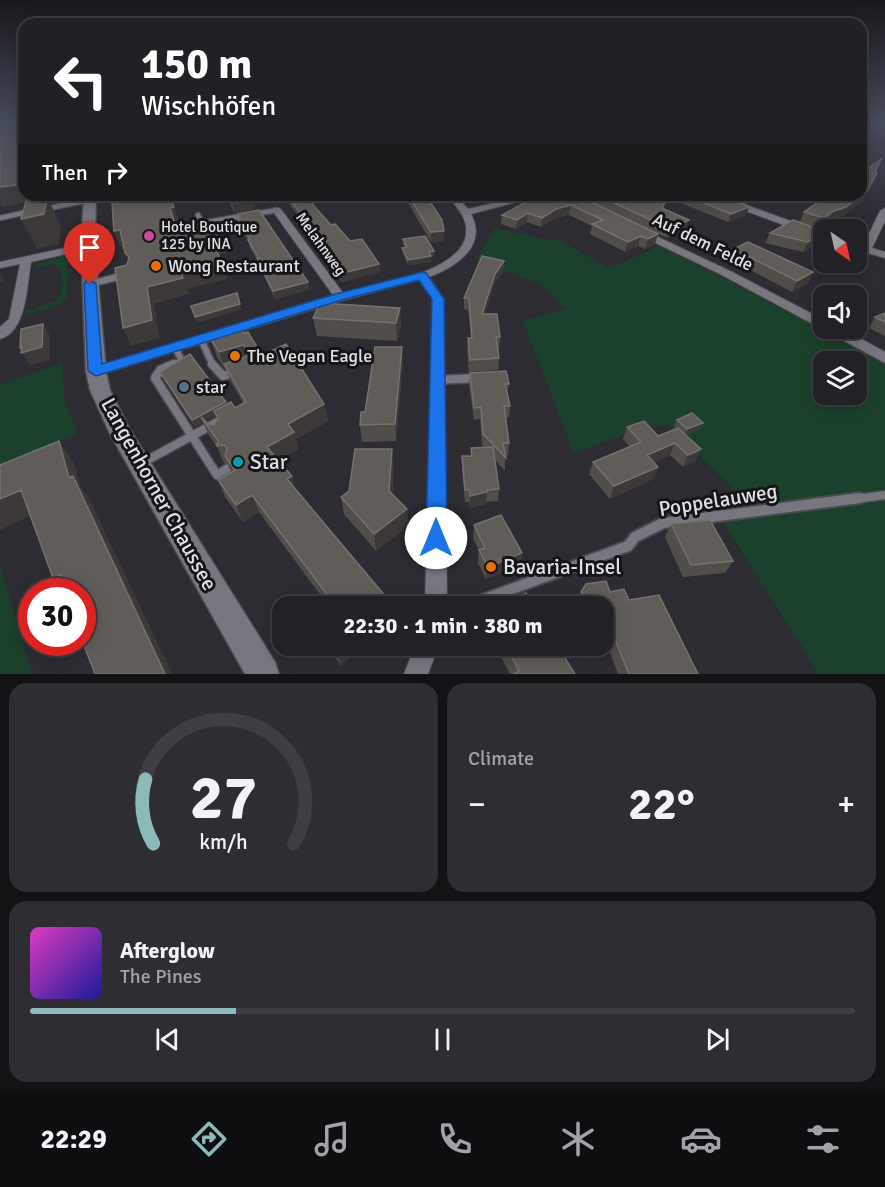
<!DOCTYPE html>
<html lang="en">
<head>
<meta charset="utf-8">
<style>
	:root { --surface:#222126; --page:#2e2e32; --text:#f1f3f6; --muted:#a2a3a7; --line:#3f3e43; --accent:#8bbbb9 }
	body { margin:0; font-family:Signika,sans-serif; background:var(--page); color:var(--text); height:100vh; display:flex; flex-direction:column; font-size:22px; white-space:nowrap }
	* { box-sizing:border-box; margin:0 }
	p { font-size:20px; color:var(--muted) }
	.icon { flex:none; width:33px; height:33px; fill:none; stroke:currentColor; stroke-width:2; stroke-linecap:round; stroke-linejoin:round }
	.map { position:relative; height:674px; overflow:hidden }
	.side { display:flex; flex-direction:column; gap:9px; padding:9px; background:#131215; flex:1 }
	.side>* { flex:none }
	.top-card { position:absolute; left:18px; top:18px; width:849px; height:183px; border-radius:18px; box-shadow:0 3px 15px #0003,0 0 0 2px var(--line); background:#202124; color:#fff; overflow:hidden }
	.needle { width:39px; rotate:146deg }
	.controls { position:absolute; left:813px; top:219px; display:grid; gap:12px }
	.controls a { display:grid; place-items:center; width:54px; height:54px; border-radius:12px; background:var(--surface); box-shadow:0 3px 15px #0003,0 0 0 2px var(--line); font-size:30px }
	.speed { position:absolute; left:18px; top:578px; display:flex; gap:12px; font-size:30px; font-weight:700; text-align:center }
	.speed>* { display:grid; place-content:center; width:78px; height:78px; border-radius:50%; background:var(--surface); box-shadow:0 3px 15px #0003,0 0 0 2px var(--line); line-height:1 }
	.speed .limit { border:9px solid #d22; background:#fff; color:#111 }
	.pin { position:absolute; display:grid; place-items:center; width:51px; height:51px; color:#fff; margin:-62px -26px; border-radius:50% 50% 50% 0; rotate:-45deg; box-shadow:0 0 6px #0007 }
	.pin .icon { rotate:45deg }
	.me { position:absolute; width:66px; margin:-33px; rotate:0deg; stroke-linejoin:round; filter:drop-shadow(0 0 4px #0008) }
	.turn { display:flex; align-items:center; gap:21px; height:126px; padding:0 24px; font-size:27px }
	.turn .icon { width:78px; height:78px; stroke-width:2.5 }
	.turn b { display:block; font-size:42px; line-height:51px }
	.then { display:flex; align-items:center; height:57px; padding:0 24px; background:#0003; gap:12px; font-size:22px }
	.big { font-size:45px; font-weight:800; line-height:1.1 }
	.side .card { flex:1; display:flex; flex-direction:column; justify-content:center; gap:9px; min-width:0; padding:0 21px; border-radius:18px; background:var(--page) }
	.side .dial { align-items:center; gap:0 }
	.dial svg { height:156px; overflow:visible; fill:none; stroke:var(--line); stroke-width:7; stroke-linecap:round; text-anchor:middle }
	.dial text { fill:var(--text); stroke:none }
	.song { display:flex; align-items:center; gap:18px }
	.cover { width:72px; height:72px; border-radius:9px; background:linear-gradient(135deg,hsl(310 70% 55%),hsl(240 70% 35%)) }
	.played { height:6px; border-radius:3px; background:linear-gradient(90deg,var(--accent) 25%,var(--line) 25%) }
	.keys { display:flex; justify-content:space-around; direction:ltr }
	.heat { display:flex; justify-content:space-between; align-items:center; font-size:33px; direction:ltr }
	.side .tiles { flex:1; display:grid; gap:9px; grid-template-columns:1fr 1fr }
	.card:last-child { grid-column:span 2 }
	.trip { position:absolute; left:272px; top:596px; width:342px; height:60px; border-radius:18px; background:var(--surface); box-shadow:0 3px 15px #0003,0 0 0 2px var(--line); font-weight:800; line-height:60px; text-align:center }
	.menu { display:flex; height:96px; justify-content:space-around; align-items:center; background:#0e0d0f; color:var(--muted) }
	.menu .icon { width:42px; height:42px }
	.menu .selected { color:var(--accent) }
	.menu b { font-size:27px; color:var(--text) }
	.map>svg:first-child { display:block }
	.green { fill:#1b412c; fill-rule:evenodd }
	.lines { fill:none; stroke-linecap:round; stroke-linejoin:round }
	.lane-far3-casing { stroke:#4b4a50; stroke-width:7 }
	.lane-far2-casing { stroke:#4b4a50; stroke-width:9 }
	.lane-far1-casing { stroke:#4b4a50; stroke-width:11 }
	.lane-casing { stroke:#4b4a50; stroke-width:14 }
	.street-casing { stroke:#4b4a50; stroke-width:2 }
	.secondary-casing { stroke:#4b4a50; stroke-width:3 }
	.lane-far3 { stroke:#78777f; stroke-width:4.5 }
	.lane-far2 { stroke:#78777f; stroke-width:6 }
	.lane-far1 { stroke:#78777f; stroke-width:8 }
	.lane { stroke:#78777f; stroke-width:10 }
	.street { fill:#78777f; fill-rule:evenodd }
	.secondary { fill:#78777f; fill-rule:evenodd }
	.wall { fill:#514d48; fill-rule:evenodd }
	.shaded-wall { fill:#3c3938 }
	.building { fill:#605d59; stroke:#74716f; stroke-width:1.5 }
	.route { fill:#1a73e8; stroke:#114b97; stroke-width:1.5 }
	.hotel-dot { fill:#d1479c; stroke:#161518; stroke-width:2 }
	.food-dot { fill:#e8710a; stroke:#161518; stroke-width:2 }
	.service-dot { fill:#5c6f8a; stroke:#161518; stroke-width:2 }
	.culture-dot { fill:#0f9aa8; stroke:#161518; stroke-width:2 }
	.labels { text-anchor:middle; stroke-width:6; stroke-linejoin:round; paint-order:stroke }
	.far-poi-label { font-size:15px; fill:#e1e0e5; stroke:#161518; text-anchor:start }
	.far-street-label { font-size:15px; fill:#e1e0e5; stroke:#161518 }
	.street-label { font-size:18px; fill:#e1e0e5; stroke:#161518 }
	.poi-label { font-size:18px; fill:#e1e0e5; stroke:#161518; text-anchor:start }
	.near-poi-label { font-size:21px; fill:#e1e0e5; stroke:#161518; text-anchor:start }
	.near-street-label { font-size:21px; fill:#e1e0e5; stroke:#161518 }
</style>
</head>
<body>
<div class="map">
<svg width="885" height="674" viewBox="0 0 885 674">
	<rect width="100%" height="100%" fill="#2d2c33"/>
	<path class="green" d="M495,228L551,241L557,239L609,268L660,246L755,294L885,365V674H819L714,507L746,501L668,425L643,427L574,453L523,321L566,309L542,285L476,260ZM824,362H856V394H824Z
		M63,256L68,257L67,298L58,305L23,317L24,312L58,300C63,287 67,272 54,264L32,270L39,263Z
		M62,363L65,403L78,433L0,465V385Z
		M0,566L32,674H0Z"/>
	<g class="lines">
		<defs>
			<path id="lane-far3" d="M45,209L89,200
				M198,215L201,221L208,222L277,210
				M0,218L31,211"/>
			<path id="lane-far2" d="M90,284L125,275
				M201,339L213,366
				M171,366L182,361L175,347"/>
			<path id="lane-far1" d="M174,364L160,370L155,378L217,475L228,468
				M212,364L223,376L236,372
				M437,380L477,378
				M142,463L221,420
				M848,500L885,495"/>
			<path id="lane" d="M466,606L628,546L635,537L663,523L860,498"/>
			<path id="street" d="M861,123H874L861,126Z
				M447,195H456L468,209L528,195H543L471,214C488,246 456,267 429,277L444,299L447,606H425L432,299L419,280L344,300L96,376L89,371L91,368L333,295L272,210L274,208H280L343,293C375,285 479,271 465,222C462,211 453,203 447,195Z
				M716,195H727L749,206L824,233V240L743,210Z
				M885,208V221L872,248L885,252V258L856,250V244L863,246L880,211Z
				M641,229L730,271L824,320V328H841L885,352V363L722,275L637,234V230Z
				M88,243L93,246L92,248L31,262C27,284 27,332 0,339V327L9,319L20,264L0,268V262Z
				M415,645H439L428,674H404Z"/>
			<path id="secondary" d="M84,195H96L95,246L106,371L110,390L129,428L275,662L279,674H245L109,432L90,390L86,371L81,246Z"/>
		</defs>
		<use href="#lane-far3" class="lane-far3-casing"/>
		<use href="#lane-far2" class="lane-far2-casing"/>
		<use href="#lane-far1" class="lane-far1-casing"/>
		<use href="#lane" class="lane-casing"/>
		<use href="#street" class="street-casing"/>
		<use href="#secondary" class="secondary-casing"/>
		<use href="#lane-far3" class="lane-far3"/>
		<use href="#lane-far2" class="lane-far2"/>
		<use href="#lane-far1" class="lane-far1"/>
		<use href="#lane" class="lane"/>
		<use href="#street" class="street"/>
		<use href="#secondary" class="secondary"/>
	</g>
	<path class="wall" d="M875,173L872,183L862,201L841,217L829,221L819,229L800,222L804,212Z
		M282,195H311L313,205L331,225L379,264L380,272L341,282L332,269L331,261L333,260Z
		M395,195H426L444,241L431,242L407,201L399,202Z
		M577,195L655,244L645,249L638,246L625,252L590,234L592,226L569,215L555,218L541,227L527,222L516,229L501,224L502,215L545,199Z
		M581,195H642L645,196L647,195H718L749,207L746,215L728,222L668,198L663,209L686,229L667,238L580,196Z
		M755,195H798L797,196L776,204Z
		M229,197L255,209L235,213L231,207Z
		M238,214L308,282L309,290L275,299L259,266L257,259L250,248L248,241L239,226L237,218H239Z
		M813,227L812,229L824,233V237L820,243L803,252L765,243L770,233Z
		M403,239L434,251V257H431V262L408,265L403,253L402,248H405L403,244Z
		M733,249L813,272L808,283L792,292L729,259Z
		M504,261L503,272L494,285L485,314L500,337L499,350H498L499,358L498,370L469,372L467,350L468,338H471L468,310L464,309V298Z
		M400,308L401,326L397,341L317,336L313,318Z
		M885,313V336L869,328L875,317Z
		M242,331L262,355L324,404L328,421L296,439L298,449L279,460L295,489L391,603V606H317L324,600L259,512L243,522L225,497L218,480L231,472L227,463H224L223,461L217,447L208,434L203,422L195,427L163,378L160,372L235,408L243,403L230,380L226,368L225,369L217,357L211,340ZM215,415L217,420L214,425L208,424L205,421Z
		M403,363L396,441L362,442L360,425L365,412Z
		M470,373L509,384L507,395L510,406L509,418H506L509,443L508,455H505V471L495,460L499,489L498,501L486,502V504L470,508L469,502H465L462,468V456H471V448H484L482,446L480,419L474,420L469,385Z
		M677,420L700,429L686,435L695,461L683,467L670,455L654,462L658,467L653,479L610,499L589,474L593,462L630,447L623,439L627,427L658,436L676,428L674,426Z
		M394,466L392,494L407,509L408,526L376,551L344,514L341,497Z
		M671,524L733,561L725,573L683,577L665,537Z
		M474,525L522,553L520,566L486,579L478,563L479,551L473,538Z
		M581,592H610L629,600L698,674H618L603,633V606H579L577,604Z
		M327,645H364L341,666Z
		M495,645H557L575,674H510Z"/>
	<path class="shaded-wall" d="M877,173L862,201L841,217L829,221L819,229L824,218Z
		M24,184V195H66V196L48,199L61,226L59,244L37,249L21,219L47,199L2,207L0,204V187Z
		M399,195H407V201L399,202Z
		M782,195H798L797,196L776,204L780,196Z
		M253,199L255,209L235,213L232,203Z
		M571,205L569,215L555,218L541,227L542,218L556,209Z
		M174,207L179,222H175L182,246L170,208Z
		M749,207L746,215L728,222L731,214Z
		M528,213L527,222L516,229L517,220Z
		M689,220L686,229L667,238L670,229Z
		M120,230L127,246L120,247L114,231Z
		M444,231V241L431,242V232Z
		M658,234L655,244L645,249L648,239Z
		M824,234V237L820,243L803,252L808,242Z
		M641,236L638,246L625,252L628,242Z
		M221,238L226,253L217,255L212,240Z
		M434,251V257H431V262L408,265V260L429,252Z
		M504,261L503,272L494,285L482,326V314L495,274Z
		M222,263L227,279L187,289L189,294L154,304L160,338L131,346L123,328L147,287L181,272Z
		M379,264L380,272L341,282L339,274Z
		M813,272L808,283L792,292L797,281Z
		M0,274L5,281L0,283Z
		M308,282L309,290L275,299L273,291Z
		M240,304L241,310L197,323L195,317Z
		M400,308L401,326L397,341L396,323Z
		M43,324L50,336V360L30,365L21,353L22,352L20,348Z
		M243,345L247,361L224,364L226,368L225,369L219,352Z
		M402,347L403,363L396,441L395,424Z
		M226,402L229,408L214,411L215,415L204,422L201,417L203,422L195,427L192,420Z
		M324,404L328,421L296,439L298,449L272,464L267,447L288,424Z
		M703,423L700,429L685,436L687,429Z
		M59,441L74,463L80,487L89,498L172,674H165L69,478Z
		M675,443L670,455L642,467L647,455Z
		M392,449L394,466L391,508L389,491Z
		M701,449L695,461L683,467L688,455Z
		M658,467L653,479L610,499L614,486Z
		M292,476L297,493L287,479Z
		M21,490L39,512L0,530V499Z
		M487,492L486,504L470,508V496Z
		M252,495L259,512L243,522L236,505Z
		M407,509L408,526L376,551L374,534Z
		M522,553L520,566L486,579L488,567Z
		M61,574L76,591H65L53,578Z
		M343,645H364L341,666L337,651Z
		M369,645H376L370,650Z"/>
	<path class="building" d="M0,123H24V184L0,187V155L3,148L0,149Z
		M881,159L875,173H877L867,191L846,207L834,211L824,218L804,212L828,195L831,196L832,195H861V173Z
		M123,195H169L174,207L170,208L177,231L213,220L221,238L212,240L222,263L181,272L183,278L147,287L152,320L123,328L115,268L127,265L129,257L125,253L120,230L114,231L112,203L125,200Z
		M241,195H250L253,199L232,203L229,197Z
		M286,195H311L313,205L331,225L335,224L350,241L362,239L379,264L339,274L331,261L337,259Z
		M408,195H426L442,220L444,231L431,232Z
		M558,195H577L658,234L648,239L641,236L628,242L592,224L603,220L571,205L556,209L542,218L528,213L517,220L502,215L537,196L545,199Z
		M597,195H642L645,196L668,195L662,208L689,220L670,229Z
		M684,195H718L749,207L731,214Z
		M47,198L44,214L21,219L26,201Z
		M259,210L308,282L273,291L257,258H259L248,240L250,239L237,218H240L238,214Z
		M793,220L813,227L811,228L824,233V234L808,242L770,233Z
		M425,236L434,251L429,252L431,256L408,260L402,248L407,247L403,239Z
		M748,242L813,272L797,281L733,249Z
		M482,256L504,261L495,274L482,314H497L500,337H496L499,358L470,360L468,338H472L469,298H464Z
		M237,293L240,304L195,317L191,306Z
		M320,303L400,308L396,323L313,318Z
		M885,313V322L875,317Z
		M43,324L42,347L21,353L22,347L20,348L21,329Z
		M242,331L244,333L248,332L262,355L286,344L324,404L288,424L294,432L267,447L292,476L287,479L391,603L388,606H317L329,597L252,495L236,505L218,480L235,470L225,456L227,448L224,445L217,446L216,444L219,442L201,417L208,424L214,425L218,418L214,411L231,402L235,408L246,402L224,364L247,356L250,352V348L243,345L219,352L211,340Z
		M375,347H402L395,424L360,425L361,412H365Z
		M190,354L226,402L192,420L160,372Z
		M506,371L509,384H505L510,406H504L509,443H503L506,458L483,434L481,407L474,408L470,373Z
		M692,413L703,423L687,429L677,420Z
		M644,421L658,436L678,428L701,449L688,455L675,443L647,455L658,467L614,486L593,462L641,442L627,427Z
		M59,441L69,478L73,476L165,674H95L82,640V591H69L61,574L53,578L21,490L0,499V465Z
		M493,447L499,489L487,490V492L470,496V490H465L462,456H472L471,448Z
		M355,449H392L389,491L407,509L374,534L341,497L349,491Z
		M501,515L522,553L488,567L479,550L485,548L474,525Z
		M710,520L733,561L691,565L671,524Z
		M606,581L610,592L624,589L629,600L659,595L698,674H629L603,609V606H592L581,592L586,584Z
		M526,593L534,606H500Z
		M333,645H343L337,651Z
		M506,645H557L575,674H514L519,671Z"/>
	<linearGradient id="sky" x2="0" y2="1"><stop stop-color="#19181c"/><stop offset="0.56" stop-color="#464b5b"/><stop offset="1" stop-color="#464b5b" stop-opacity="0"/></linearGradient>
	<rect width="885" height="218" fill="url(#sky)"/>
	<path class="route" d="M422,272L426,273L444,299L447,538L444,545L436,548L429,545L426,538L432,299L419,280L345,299L96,376L88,371L84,284L86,281L90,280L96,284L102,364L336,294Z"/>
	<circle class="hotel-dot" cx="149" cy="236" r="6"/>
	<g class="food-dot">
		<circle cx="156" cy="266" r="6"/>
		<circle cx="235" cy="356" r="6"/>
		<circle cx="491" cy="567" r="6"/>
	</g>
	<circle class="service-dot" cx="184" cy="387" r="6"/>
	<circle class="culture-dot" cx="238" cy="462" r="6"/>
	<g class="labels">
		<g class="far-poi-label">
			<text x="161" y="232">Hotel Boutique<tspan x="161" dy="17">125 by INA</tspan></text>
		</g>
		<g class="far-street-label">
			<text transform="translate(321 244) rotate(54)" y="5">Melahnweg</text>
		</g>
		<g class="street-label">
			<text transform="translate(703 242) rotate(26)" y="6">Auf dem Felde</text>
		</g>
		<g class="poi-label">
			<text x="168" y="272">Wong Restaurant</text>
			<text x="247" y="362">The Vegan Eagle</text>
			<text x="196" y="393">star</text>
		</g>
		<g class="near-poi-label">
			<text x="250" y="469">Star</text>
			<text x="503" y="574">Bavaria-Insel</text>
		</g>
		<g class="near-street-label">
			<text transform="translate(159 494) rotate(61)" y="7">Langenhorner Chaussee</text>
			<text transform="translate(718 500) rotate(-9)" y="7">Poppelauweg</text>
		</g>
	</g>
</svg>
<div class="controls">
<a><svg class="needle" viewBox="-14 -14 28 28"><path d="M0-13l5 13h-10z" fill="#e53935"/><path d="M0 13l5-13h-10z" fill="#a2a3a7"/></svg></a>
<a><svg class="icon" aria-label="sound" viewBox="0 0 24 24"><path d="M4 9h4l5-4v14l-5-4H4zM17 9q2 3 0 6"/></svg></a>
<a><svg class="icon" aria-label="layers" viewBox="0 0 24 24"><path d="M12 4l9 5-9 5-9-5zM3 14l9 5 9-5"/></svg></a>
</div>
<div class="speed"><div class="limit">30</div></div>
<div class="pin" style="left:90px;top:284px;background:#d93025"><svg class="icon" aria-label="arrive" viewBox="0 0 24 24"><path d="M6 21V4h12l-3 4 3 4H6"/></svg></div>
<svg class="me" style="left:436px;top:538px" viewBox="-20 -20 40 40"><circle r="19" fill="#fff"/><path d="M0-13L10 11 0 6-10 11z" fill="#1a73e8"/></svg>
<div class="trip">22:30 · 1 min · 380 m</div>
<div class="top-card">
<div class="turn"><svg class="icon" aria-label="left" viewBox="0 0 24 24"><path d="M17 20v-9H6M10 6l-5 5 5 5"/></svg><div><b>150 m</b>Wischhöfen</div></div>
<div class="then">Then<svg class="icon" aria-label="right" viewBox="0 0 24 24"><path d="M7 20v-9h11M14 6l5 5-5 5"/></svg></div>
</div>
</div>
<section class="side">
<div class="tiles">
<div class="card dial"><svg viewBox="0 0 100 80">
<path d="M14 69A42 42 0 1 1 86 69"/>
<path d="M14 69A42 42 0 0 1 10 36" stroke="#8bbbb9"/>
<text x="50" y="56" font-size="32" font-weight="700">27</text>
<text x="50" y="72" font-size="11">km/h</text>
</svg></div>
<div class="card"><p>Climate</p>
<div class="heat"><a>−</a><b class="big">22°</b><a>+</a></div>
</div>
<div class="card">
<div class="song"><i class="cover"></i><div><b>Afterglow</b><p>The Pines</p></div></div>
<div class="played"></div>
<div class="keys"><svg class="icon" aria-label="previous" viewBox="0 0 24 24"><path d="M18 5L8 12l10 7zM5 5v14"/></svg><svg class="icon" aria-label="pause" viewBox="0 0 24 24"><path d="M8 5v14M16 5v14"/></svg><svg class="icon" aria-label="next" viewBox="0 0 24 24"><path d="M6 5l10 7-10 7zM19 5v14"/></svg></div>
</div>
</div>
</section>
<nav class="menu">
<b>22:29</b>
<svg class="icon selected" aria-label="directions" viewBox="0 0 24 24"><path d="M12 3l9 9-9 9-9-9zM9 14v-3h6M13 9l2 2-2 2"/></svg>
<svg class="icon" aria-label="music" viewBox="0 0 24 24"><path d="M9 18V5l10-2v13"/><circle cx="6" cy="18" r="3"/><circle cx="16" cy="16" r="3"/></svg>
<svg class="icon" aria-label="phone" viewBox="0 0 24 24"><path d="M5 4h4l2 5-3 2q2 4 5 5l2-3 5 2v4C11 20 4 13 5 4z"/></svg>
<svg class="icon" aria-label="climate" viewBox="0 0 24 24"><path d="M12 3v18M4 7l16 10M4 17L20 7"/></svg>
<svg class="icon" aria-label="car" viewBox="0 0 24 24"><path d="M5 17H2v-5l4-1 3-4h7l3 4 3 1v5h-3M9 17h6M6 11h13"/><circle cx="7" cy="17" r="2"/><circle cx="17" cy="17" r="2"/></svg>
<svg class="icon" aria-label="filters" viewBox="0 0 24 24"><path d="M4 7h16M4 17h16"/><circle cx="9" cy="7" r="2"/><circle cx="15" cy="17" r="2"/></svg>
</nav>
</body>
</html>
